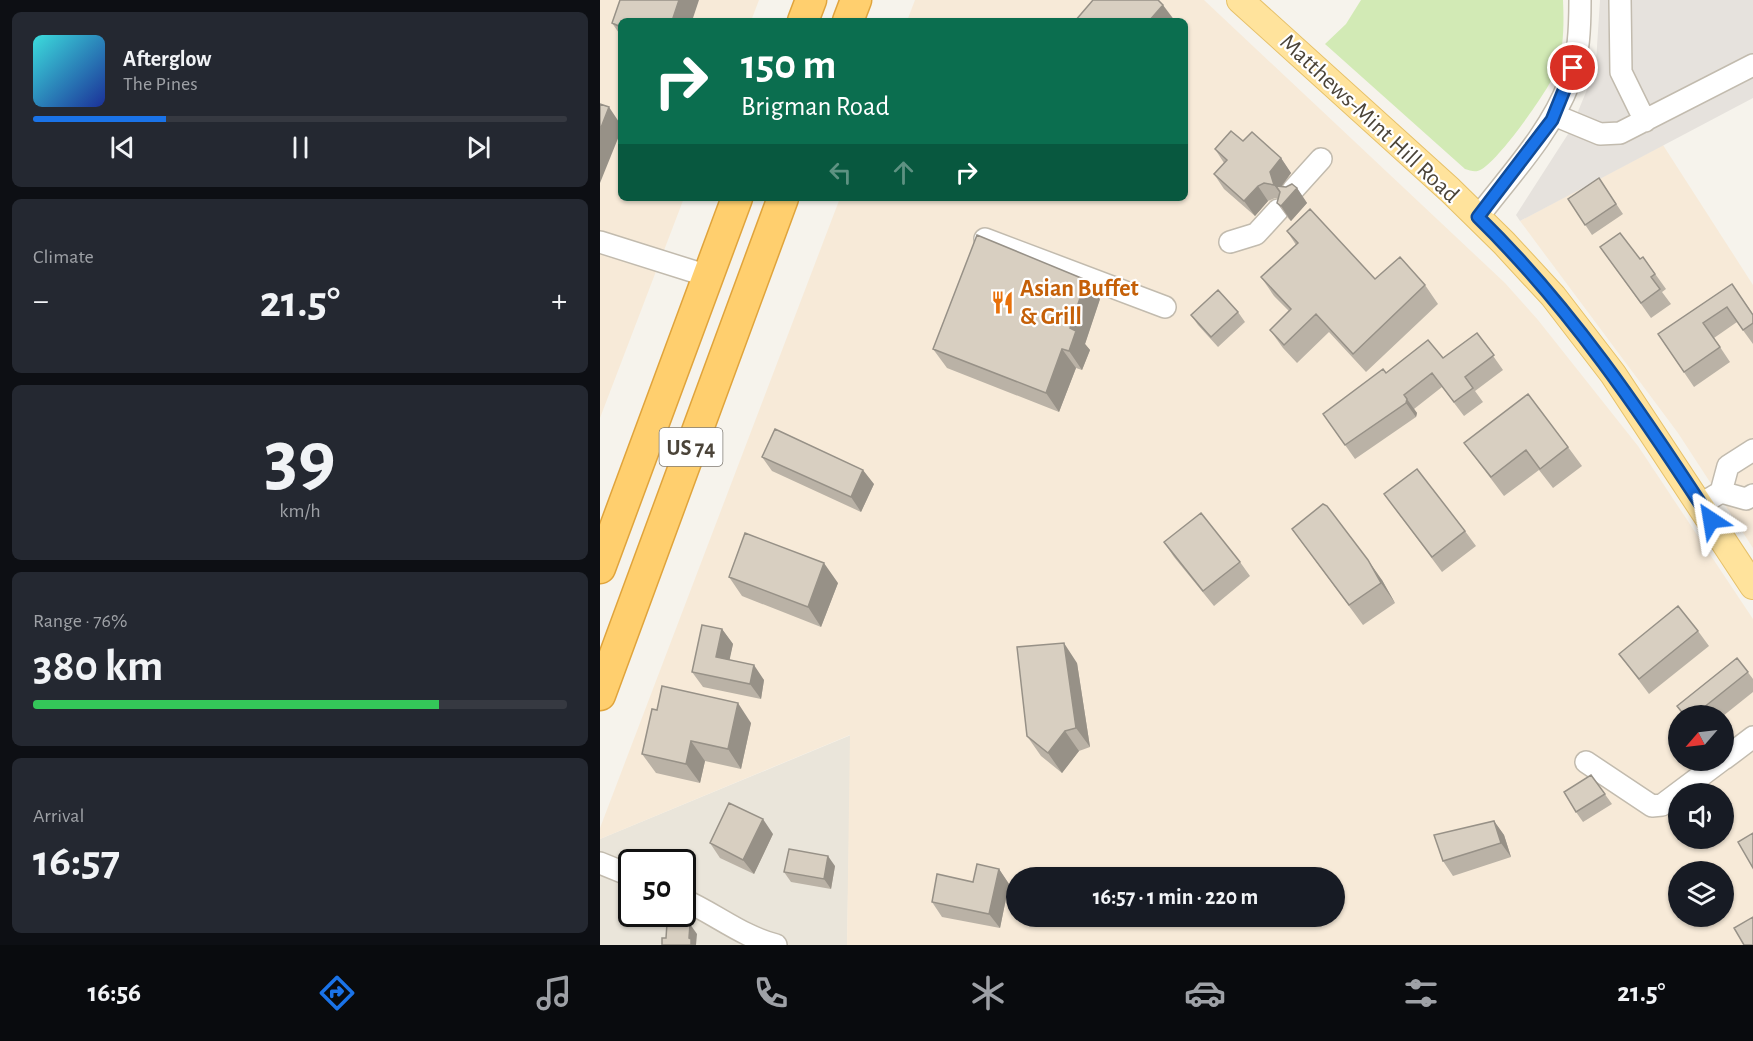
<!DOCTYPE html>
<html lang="en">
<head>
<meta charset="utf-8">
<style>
	:root { --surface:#171b24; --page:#242831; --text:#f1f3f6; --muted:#9ea1a6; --line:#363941; --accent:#1a73e8 }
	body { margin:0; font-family:"Alegreya Sans",sans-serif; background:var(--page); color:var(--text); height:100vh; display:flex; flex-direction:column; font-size:22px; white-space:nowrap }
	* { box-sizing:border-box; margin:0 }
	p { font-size:20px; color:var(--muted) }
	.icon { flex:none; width:33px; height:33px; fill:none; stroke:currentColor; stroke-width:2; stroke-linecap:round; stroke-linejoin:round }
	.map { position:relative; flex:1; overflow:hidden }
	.side { display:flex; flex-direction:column; gap:12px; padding:12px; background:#0d0f14; width:600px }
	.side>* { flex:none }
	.banner { position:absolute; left:18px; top:18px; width:570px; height:183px; border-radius:9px; box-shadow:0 2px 4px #0004; background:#0b6e4f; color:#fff; overflow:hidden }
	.needle { width:39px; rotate:242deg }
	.buttons { position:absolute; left:1068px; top:705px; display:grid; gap:12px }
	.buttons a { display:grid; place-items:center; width:66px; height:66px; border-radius:50%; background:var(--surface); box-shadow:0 2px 4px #0004; font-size:30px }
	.speed { position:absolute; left:18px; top:849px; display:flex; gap:12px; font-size:30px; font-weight:700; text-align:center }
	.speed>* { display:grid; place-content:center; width:78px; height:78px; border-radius:50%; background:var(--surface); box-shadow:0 2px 4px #0004; line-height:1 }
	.speed .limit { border:3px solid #111; border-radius:9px; background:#fff; color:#111 }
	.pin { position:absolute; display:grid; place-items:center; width:51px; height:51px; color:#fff; margin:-26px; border:3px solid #fff; border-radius:50%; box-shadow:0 2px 6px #0007 }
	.me { position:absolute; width:66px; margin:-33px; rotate:327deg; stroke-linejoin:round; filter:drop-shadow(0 0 4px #0008) }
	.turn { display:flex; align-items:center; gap:21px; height:126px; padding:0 24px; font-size:27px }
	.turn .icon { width:78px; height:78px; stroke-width:2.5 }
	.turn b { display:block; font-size:42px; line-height:51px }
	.lanes { display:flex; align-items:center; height:57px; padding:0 24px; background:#0003; justify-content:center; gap:30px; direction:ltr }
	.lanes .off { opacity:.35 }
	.big { font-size:45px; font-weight:600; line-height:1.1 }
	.side .widget { flex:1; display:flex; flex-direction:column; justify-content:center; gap:9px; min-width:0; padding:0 21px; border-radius:9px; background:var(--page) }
	.side .dial { align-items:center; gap:0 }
	.dial b { font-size:78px; line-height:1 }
	.song { display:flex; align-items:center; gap:18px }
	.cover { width:72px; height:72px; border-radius:9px; background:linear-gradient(135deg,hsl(180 70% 55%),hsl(230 70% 35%)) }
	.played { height:6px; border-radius:3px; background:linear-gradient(90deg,var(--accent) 25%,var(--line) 25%) }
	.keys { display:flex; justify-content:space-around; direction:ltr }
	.heat { display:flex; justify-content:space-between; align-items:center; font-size:33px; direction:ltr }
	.charge { height:9px; border-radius:4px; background:linear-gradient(90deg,#34c759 76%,var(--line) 0) }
	.trip { position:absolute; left:406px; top:867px; width:339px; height:60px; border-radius:30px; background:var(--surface); box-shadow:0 2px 4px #0004; font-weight:600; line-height:60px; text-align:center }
	.dock { display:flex; height:96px; justify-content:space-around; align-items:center; background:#090b0e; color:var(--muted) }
	.dock .icon { width:42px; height:42px }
	.dock .active { color:var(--accent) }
	.dock b { font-size:27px; color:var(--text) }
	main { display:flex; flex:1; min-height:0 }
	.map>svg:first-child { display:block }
	.residential { fill:#eae5da; fill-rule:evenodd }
	.commercial { fill:#f7ead8; fill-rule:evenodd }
	.industrial { fill:#e6e2dd }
	.green { fill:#d2eab5 }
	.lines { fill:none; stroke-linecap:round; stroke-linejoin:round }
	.minor-casing { stroke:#c2bbae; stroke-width:24 }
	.major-casing { stroke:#e6c16a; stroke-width:28 }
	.highway-casing { stroke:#e0a43c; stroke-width:33 }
	.minor { stroke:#fff; stroke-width:21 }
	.major { stroke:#ffe39c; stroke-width:26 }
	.highway { stroke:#ffcf6e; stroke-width:30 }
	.wall { fill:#bab2a6 }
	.shaded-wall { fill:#979187 }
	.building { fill:#d8cfc1; stroke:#979187; stroke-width:1.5 }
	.route-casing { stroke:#114b97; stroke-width:15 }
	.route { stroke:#1a73e8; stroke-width:10 }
	.labels { text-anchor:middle; stroke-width:4.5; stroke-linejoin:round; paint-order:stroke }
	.shield { fill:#fff; stroke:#817c74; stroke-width:1.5 }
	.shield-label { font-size:22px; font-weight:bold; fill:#4b4439 }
	.street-label { font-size:24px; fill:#4b4439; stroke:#fff }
	.food-label { font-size:24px; font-weight:bold; fill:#c56008; stroke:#fff; text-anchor:start }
</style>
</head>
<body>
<main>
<section class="side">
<div class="widget">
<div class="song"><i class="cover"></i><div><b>Afterglow</b><p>The Pines</p></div></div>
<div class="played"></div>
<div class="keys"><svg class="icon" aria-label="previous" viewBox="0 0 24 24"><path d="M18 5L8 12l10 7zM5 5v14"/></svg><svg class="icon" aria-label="pause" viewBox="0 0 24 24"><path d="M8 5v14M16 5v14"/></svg><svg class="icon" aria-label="next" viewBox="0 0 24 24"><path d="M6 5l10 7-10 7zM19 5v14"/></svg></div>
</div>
<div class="widget"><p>Climate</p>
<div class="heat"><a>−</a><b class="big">21.5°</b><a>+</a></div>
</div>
<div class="widget dial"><b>39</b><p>km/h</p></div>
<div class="widget"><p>Range · 76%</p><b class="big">380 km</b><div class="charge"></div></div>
<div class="widget"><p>Arrival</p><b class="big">16:57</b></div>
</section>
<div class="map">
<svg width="1153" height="945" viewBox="0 0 1153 945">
	<rect width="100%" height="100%" fill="#f6f3ec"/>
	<path class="residential" d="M251,735L247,945H0V839ZM32,862H82V914H32Z"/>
	<path class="commercial" d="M0,0H159L151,21H21V198H84L0,418Z
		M315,0H604L905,283L938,320L1038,446L1153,619V945H247L250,735L0,839V828L240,198H585V21H307ZM1078,716H1124V760H1078ZM1078,794H1124V838H1078ZM1078,872H1124V916H1078ZM417,878H735V916H417Z
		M1063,145L1153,285V548L1078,433L920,221Z"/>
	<path class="industrial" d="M1000,0H1153V98L920,221L916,215L970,131L986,92L996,62Z"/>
	<path class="green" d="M761,0H963C964,21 964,48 957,69C949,90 901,157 882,169C876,173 871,171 865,169L725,44L746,24Z"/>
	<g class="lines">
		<defs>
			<path id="minor" d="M1020,0L1021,72L1045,121
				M954,115L1000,134L1020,133L1153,65
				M693,190L721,159
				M878,217C910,175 950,133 969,83C979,56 980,28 980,0
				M385,239L565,307
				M0,242L108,276
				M630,242L656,234L678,210
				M1121,492L1146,499L1153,495
				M1101,504L1121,492L1128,466L1153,450
				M1124,759L1153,737
				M986,762L1052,806L1062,805L1122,760
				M0,863L32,876
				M82,899C116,914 141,936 176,945"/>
			<path id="major" d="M640,0L850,190L904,243L953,296L1013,374L1153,586"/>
			<path id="highway" d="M203,21L211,0
				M248,21L256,0
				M0,568L137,198
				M0,695L183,198"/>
		</defs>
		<use href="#minor" class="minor-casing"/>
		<use href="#major" class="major-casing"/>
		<use href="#highway" class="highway-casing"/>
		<use href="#minor" class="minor"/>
		<use href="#major" class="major"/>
		<use href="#highway" class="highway"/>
	</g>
	<path class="wall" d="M21,21V36L12,23Z
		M643,141L681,158L691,173L681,187L697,188L707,203L691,221L688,218L677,203L678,198H675L668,201L655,216L624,189L614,174L624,163L615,149Z
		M999,178L1023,214L992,235L968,199Z
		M687,231L775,279L825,285L838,304L766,372L729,332L697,363L683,348L670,330L689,311L674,296L661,277L696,245Z
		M1000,247L1040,259L1043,257L1066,289L1062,292L1071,304L1051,318Z
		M1132,284L1153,314V344L1137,322L1114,338L1130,362L1094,387L1058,334Z
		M500,299L485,344L490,350L482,370L476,368L459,412L347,368L333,349Z
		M638,312L645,322L618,347L598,325L591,315Z
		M877,333L903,370L875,391L883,402L864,416L842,387L814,409L817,413L816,417L755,459L723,414L843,358Z
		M864,443L968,447L982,466L953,488L939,470L904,496Z
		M162,457L274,484L261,512L172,471Z
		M784,494L865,531L876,546L842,572Z
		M692,529L782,580L795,603L763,625Z
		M564,542L640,562L650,576L614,606L574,557Z
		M129,577L238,583L221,627L142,596Z
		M122,629L133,644L129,660L164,680L161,699L103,687L92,672Z
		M1098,631L1109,646L1049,694L1019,654Z
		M1137,658L1153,679V692L1123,716H1084L1077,706Z
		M477,663L490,747L479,751L462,773L441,756L427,736Z
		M57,710L151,723L141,769L105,761L100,783L56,773L42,754Z
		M991,775L1012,804L983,822L976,812Z
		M894,821L904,835L911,857L853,876L843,861Z
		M173,834L154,874L120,858L110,843Z
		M235,866L231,889L191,882L184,872Z
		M399,869L409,884L400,928L342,917L332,902Z"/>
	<path class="shaded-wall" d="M79,0H99L92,21H72Z
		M563,5L575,21H549Z
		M9,107L21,125V131L0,183V130Z
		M681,158L691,173L681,187L685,199L674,185L670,172Z
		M658,186L668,201L655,216L644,201Z
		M697,188L707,203L691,221L681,206Z
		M486,280L500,299L485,344L490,350L482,370L469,351L470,328Z
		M462,349L476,368L459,412L446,393Z
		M807,399L817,413L816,417L806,403Z
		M263,470L274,484L261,512L251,497Z
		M768,560L782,580L795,603L781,583Z
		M224,563L238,583L221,627L208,607Z
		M122,629L133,644L127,672L116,657Z
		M464,643L477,663L490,747L476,728Z
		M154,665L164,680L161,699L150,684Z
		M138,703L151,723L141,769L128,749Z
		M465,731L479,751L462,773L448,753Z
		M91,741L105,761L100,783L86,764Z
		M163,819L173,834L154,874L143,860Z
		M894,821L904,835L911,857L901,843Z
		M228,856L235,866L231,889L224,879Z
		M399,869L409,884L400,928L389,914Z
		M90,924L97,934L96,945H90L89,938Z"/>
	<path class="building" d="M20,0H79L72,21H21V27L12,23Z
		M493,0H558L563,5L549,21H475Z
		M0,104L9,107L0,130Z
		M631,131L643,141L652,132L681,158L670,172L674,185L664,183L658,186L644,201L614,174L627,160L615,149Z
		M999,178L1016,204L985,225L968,199Z
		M692,184L697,188L681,206L677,203L680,192L676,186L686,187Z
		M710,209L775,279L800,257L825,285L753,354L716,314L684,345L670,330L691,309L661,277L698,243L687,231Z
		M1020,233L1040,259L1043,257L1055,274L1051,277L1060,289L1041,303L1000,247Z
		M377,235L486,280L470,328L476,331L469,351L462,349L446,393L333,349Z
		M1132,284L1153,315V323L1143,330L1127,307L1103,323L1120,347L1084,372L1058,334Z
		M618,290L638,312L611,337L591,315Z
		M877,333L894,355L865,377L873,388L854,402L832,373L804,395L807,399L806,403L745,445L723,414L783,369L786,373L828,340L843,358Z
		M928,394L968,447L940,469L926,450L891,477L864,443Z
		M175,429L263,470L251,497L162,457Z
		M817,469L865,531L832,557L784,494Z
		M723,504L727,506L768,560L781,583L749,605L692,529Z
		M601,513L640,562L603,591L564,542Z
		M145,533L224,563L208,607L129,577Z
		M1078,606L1098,631L1039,679L1019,654Z
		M102,625L122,629L116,657L154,665L150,684L92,672Z
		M464,643L476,728L465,731L448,753L427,736L417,647Z
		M1137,658L1148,672L1093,716H1085L1077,706Z
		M62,686L138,703L128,749L91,741L86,764L42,754L52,709L57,710Z
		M991,775L1005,794L976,812L964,792Z
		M129,803L163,819L143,860L110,843Z
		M894,821L901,843L843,861L834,835Z
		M1153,833V868L1138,842Z
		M189,849L228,856L224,879L184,872Z
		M377,864L399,869L389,914L332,902L337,874L373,882Z
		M1153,917V945H1144L1134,928Z
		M67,923L90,924L89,938L91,939V945H62V938H66Z"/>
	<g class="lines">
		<defs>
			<path id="route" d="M973,68L952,120L878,217C970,307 1041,412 1111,520"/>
		</defs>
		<use href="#route" class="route-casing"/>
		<use href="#route" class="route"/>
	</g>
	<defs>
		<symbol id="restaurant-bare" viewBox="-9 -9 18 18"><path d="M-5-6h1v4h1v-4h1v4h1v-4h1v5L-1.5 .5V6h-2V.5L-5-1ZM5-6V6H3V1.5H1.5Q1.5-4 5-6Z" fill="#e8710a" stroke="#fff" stroke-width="2.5" paint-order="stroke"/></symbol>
	</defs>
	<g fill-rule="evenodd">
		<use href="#restaurant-bare" x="386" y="286" width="33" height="33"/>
	</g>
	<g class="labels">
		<rect class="shield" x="59.5" y="428" width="63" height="38" rx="4.5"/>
		<g class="shield-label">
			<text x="91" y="455">US 74</text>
		</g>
		<g class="street-label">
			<text transform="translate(770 118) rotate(43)" y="8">Matthews-Mint Hill Road</text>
		</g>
		<g class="food-label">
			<text x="420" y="296">Asian Buffet<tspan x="420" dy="28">&amp; Grill</tspan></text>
		</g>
	</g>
</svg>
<div class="buttons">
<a><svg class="needle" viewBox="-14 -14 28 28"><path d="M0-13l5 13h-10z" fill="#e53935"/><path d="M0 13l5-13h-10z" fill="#9ea1a6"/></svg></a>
<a><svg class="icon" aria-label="sound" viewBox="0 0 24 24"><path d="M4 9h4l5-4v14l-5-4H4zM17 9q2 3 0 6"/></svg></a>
<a><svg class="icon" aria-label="layers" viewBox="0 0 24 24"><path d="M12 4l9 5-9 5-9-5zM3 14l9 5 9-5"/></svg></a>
</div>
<div class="speed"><div class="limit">50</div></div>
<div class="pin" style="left:973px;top:68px;background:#d93025"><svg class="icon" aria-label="arrive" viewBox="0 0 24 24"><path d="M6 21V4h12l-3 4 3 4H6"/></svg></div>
<svg class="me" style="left:1111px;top:520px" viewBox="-20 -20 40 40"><path d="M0-17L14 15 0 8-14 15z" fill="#1a73e8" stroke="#fff" stroke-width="4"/></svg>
<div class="trip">16:57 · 1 min · 220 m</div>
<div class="banner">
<div class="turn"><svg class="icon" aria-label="right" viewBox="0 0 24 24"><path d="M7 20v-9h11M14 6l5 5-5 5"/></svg><div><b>150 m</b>Brigman Road</div></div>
<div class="lanes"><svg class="icon off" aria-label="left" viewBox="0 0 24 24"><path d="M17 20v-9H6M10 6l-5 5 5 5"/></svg><svg class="icon off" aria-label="ahead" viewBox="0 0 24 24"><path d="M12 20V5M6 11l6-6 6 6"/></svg><svg class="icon" aria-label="right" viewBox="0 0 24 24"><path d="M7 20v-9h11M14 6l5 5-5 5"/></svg></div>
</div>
</div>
</main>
<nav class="dock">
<b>16:56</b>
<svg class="icon active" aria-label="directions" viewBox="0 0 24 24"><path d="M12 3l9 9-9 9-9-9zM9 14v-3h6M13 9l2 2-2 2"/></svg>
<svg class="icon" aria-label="music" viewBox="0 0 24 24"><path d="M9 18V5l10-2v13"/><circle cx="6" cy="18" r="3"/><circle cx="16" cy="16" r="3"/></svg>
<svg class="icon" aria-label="phone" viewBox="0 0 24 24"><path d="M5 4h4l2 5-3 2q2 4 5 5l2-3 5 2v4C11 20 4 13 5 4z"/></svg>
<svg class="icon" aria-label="climate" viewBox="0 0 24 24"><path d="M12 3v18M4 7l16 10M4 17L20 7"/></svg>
<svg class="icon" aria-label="car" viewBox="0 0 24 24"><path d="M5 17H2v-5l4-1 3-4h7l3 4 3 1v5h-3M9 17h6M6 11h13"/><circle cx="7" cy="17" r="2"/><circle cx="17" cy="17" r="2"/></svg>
<svg class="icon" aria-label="filters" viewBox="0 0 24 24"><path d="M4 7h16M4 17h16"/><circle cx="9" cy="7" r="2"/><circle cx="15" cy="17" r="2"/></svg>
<b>21.5°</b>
</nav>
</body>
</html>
